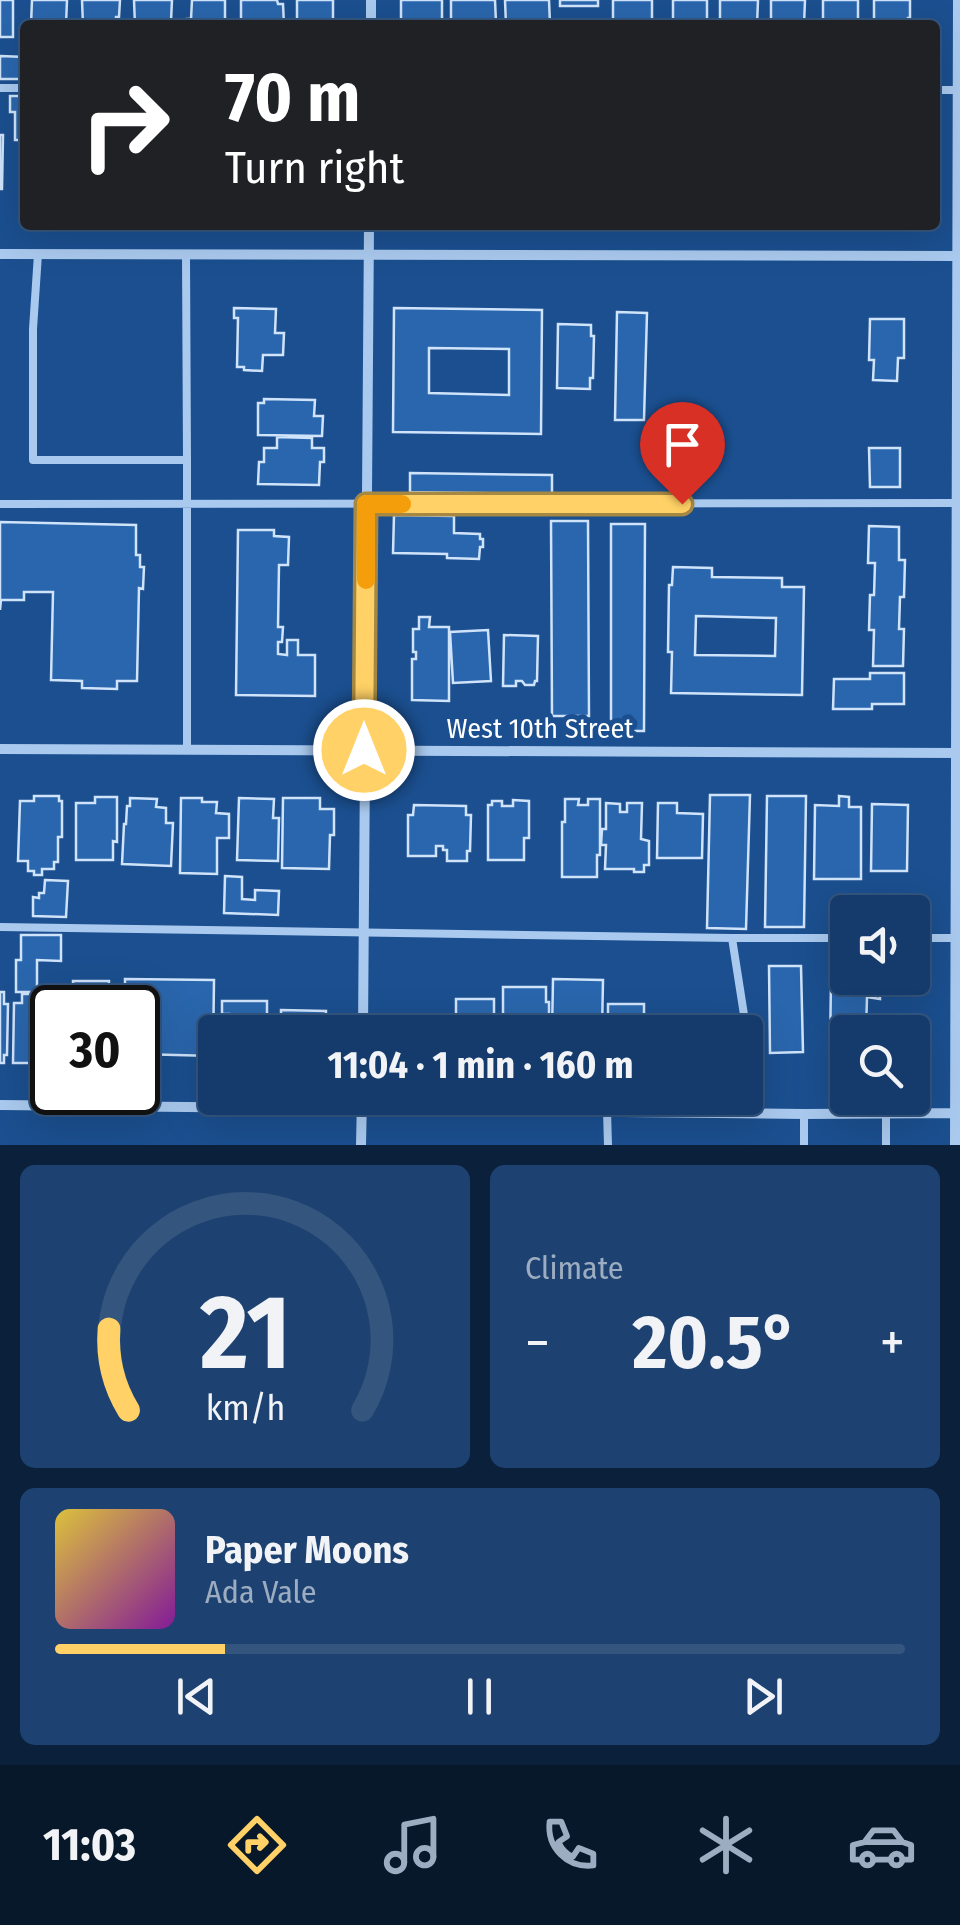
<!DOCTYPE html>
<html lang="en">
<head>
<meta charset="utf-8">
<style>
	:root { --surface:#143b6b; --page:#1d4271; --text:#f1f3f6; --muted:#9dadc1; --line:#33557e; --accent:#ffd166 }
	body { margin:0; font-family:"Fira Sans Condensed",sans-serif; background:var(--page); color:var(--text); height:100vh; display:flex; flex-direction:column; font-size:38px; white-space:nowrap }
	* { box-sizing:border-box; margin:0 }
	p { font-size:32px; color:var(--muted) }
	.icon { flex:none; width:55px; height:55px; fill:none; stroke:currentColor; stroke-width:2; stroke-linecap:round; stroke-linejoin:round }
	.map { position:relative; height:1145px; overflow:hidden }
	.side { display:flex; flex-direction:column; gap:20px; padding:20px; background:#0b203b; flex:1 }
	.side>* { flex:none }
	.top-card { position:absolute; left:20px; top:20px; width:920px; height:210px; border-radius:10px; box-shadow:0 10px 40px #0002,0 0 0 2px var(--line); background:#202124; color:#fff; overflow:hidden }
	.fabs { position:absolute; left:830px; top:895px; display:grid; gap:20px }
	.fabs a { display:grid; place-items:center; width:100px; height:100px; border-radius:10px; background:var(--surface); box-shadow:0 10px 40px #0002,0 0 0 2px var(--line); font-size:50px }
	.speed { position:absolute; left:30px; top:985px; display:flex; gap:20px; font-size:50px; font-weight:700; text-align:center }
	.speed>* { display:grid; place-content:center; width:130px; height:130px; border-radius:50%; background:var(--surface); box-shadow:0 10px 40px #0002,0 0 0 2px var(--line); line-height:1 }
	.speed .limit { border:5px solid #111; border-radius:15px; background:#fff; color:#111 }
	.pin { position:absolute; display:grid; place-items:center; width:85px; height:85px; color:#fff; margin:-102px -42px; border-radius:50% 50% 50% 0; rotate:-45deg; box-shadow:0 0 10px #0007 }
	.pin .icon { rotate:45deg }
	.me { position:absolute; width:110px; margin:-55px; rotate:0deg; stroke-linejoin:round; filter:drop-shadow(0 0 8px #0008) }
	.turn { display:flex; align-items:center; gap:35px; height:210px; padding:0 40px; font-size:45px }
	.turn .icon { width:130px; height:130px; stroke-width:2.5 }
	.turn b { display:block; font-size:70px; line-height:85px }
	.big { font-size:75px; font-weight:700; line-height:1.1 }
	.side .widget { flex:1; display:flex; flex-direction:column; justify-content:center; gap:15px; min-width:0; padding:0 35px; border-radius:15px; background:var(--page) }
	.side .dial { align-items:center; gap:0 }
	.dial svg { height:260px; overflow:visible; fill:none; stroke:var(--line); stroke-width:7; stroke-linecap:round; text-anchor:middle }
	.dial text { fill:var(--text); stroke:none }
	.song { display:flex; align-items:center; gap:30px }
	.cover { width:120px; height:120px; border-radius:15px; background:linear-gradient(135deg,hsl(50 70% 55%),hsl(290 70% 35%)) }
	.played { height:10px; border-radius:5px; background:linear-gradient(90deg,var(--accent) 20%,var(--line) 20%) }
	.keys { display:flex; justify-content:space-around; direction:ltr }
	.heat { display:flex; justify-content:space-between; align-items:center; font-size:55px; direction:ltr }
	.side .tiles { flex:1; display:grid; gap:20px; grid-template-columns:1fr 1fr }
	.widget:last-child { grid-column:span 2 }
	.trip { position:absolute; left:198px; top:1015px; width:565px; height:100px; border-radius:10px; background:var(--surface); box-shadow:0 10px 40px #0002,0 0 0 2px var(--line); font-weight:700; line-height:100px; text-align:center }
	.dock { display:flex; height:160px; justify-content:space-around; align-items:center; background:#08182b; color:var(--muted) }
	.dock .icon { width:70px; height:70px }
	.dock .on { color:var(--accent) }
	.dock b { font-size:45px; color:var(--text) }
	.map>svg:first-child { display:block }
	.building { fill:#2a66ad; stroke:#cfe3fa; stroke-width:2.5; fill-rule:evenodd }
	.lines { fill:none; stroke-linecap:round; stroke-linejoin:round }
	.lane { stroke:#a9c9ee; stroke-width:8 }
	.street { stroke:#a9c9ee; stroke-width:10 }
	.route-casing { stroke:#a68842; stroke-width:25 }
	.route { stroke:#ffd166; stroke-width:18 }
	.slow { stroke:#f59e0b; stroke-width:18 }
	.labels { text-anchor:middle; stroke-width:10; stroke-linejoin:round; paint-order:stroke }
	.street-label { font-size:28px; fill:#fff; stroke:#1b4f8f }
</style>
</head>
<body>
<div class="map">
<svg width="960" height="1145" viewBox="0 0 960 1145">
	<rect width="100%" height="100%" fill="#1b4f8f"/>
	<path class="building" d="M0,0H13V37H0Z
		M32,0H67L66,25H31Z
		M82,0H120L119,17H116L115,25H83Z
		M134,0H172L171,21H164V25H135Z
		M192,0H225V25H187V19H191Z
		M241,0H277L278,4H283L284,25H241Z
		M297,0H333V20H297Z
		M401,0H442V25H401Z
		M451,0H495L496,23H451Z
		M505,0H549L550,24L506,25Z
		M560,0H598V6H560Z
		M613,0H652V25H613Z
		M673,0H707V25H673Z
		M720,0H758L757,25H720Z
		M771,0H805L804,25H771Z
		M823,0H858V25H823Z
		M874,0H910V18H908V25H874Z
		M0,56L25,57V79H0Z
		M10,96H25V140H15V112H10Z
		M0,135H3L2,189H0Z
		M234,308L276,309L275,333H284L283,355H263L262,371L244,370V367H237L238,318H234Z
		M394,308L542,310L541,434L393,432ZM429,348L509,349V395L429,393Z
		M617,312L647,313L644,420H615Z
		M870,319H904V358H898L897,381L873,380L874,360H869Z
		M558,324L591,325V336H594L593,378H590V389L557,388Z
		M264,399L315,400L314,416H323L322,436L258,435V403H264Z
		M277,437L312,438V448H324V462H320L319,485L258,484L259,462H264V448H277Z
		M869,448H900V487H870Z
		M410,473L552,475V494L410,492Z
		M394,515L454,516V533L480,534V539H483V547H480L479,559L447,558V554L393,553Z
		M551,521H588L589,716H552Z
		M0,522L136,525V555H140V567H144L143,589L139,588L137,681H117V689L82,688V681L51,680L53,592H24V600H1L0,610Z
		M611,524H645L644,731H611Z
		M869,526L899,527V560H905L904,597H900L899,629H904L903,666H873L874,630H869L870,595H874L875,563H868Z
		M238,530H274V536L289,537L288,565H279L278,627H283L282,642H278V654L287,655V640H298V655H315V696L236,695Z
		M673,567L712,568V577L782,578V587H804L802,695L671,693L672,652H668L669,585H672ZM696,616L776,618L775,656L695,655Z
		M419,617H430L429,627H449V701L412,700V659H416V652H413V629H419Z
		M488,630L491,681L453,683L450,632Z
		M504,635L538,636L537,681H535L534,685H525L522,681H516V686H503Z
		M870,673H904V704H872V709H833L834,679H870Z
		M710,795H750L746,929L707,928Z
		M34,796H59V801H62V837H58V862H54V869H42V875H34V871H28V861H18L20,801H34Z
		M767,796H806L804,927H765Z
		M839,796L849,797V807H861V879H814L815,805L839,806Z
		M95,797H117V842L113,841V860H76V803H95Z
		M130,798L157,799L156,807L166,808V823H173L171,866L122,864L124,824H126L127,806H130Z
		M181,798H202V802H217L216,813L229,814V838H217V874L180,873Z
		M239,798L274,799L273,818H279L278,861L237,860Z
		M283,798H320V809H334V835H330L329,869L282,868Z
		M565,799H579L578,805H588V799H600V855H597V877H562V822H565Z
		M513,800L529,801V838H524V860H488V805H492V801H502V806H513Z
		M606,803L620,804V812H627V803H642L641,839L649,841V865H644V872H634V869H605L606,845H601L602,829H606Z
		M658,803H677V813L703,814L702,858H657Z
		M872,804L908,805L907,871H871Z
		M414,805L466,806V815H471L470,851H467V861H447V850H443V846H436V856H408V815H413Z
		M225,876L242,877V899L255,900V890L279,891L278,915L224,913Z
		M45,880L68,881L66,917L33,916V897L39,898V893H44Z
		M21,935H61V961L37,960V992H16V960H21Z
		M769,966H801L803,1052L770,1053Z
		M125,979L214,980L213,1056L138,1054V1008H125Z
		M553,979L603,980L602,1032H552Z
		M831,979L867,980V989L880,987V992H885V995H880V999L867,997L866,1032H848V1052H830Z
		M73,981H109L108,1008H73Z
		M503,987H546V1002H549V1015H545V1025H541V1032H508V1025H503Z
		M0,992H4V1004H8L7,1055H4V1063H0Z
		M22,994H32V998H58V1008H52V1063H13L14,1003H22Z
		M456,999H494V1032H456Z
		M222,1001H267V1032H229V1014H222Z
		M608,1004H644V1022L658,1023L657,1032H608Z
		M281,1010L326,1011L325,1032H277V1025H281Z"/>
	<g class="lines">
		<path class="lane" d="M0,88H25
			M935,90H960
			M38,254L33,329V460H187L186,255
			M187,460V749
			M0,504L960,503
			M0,927L732,938
			M912,938H960
			M607,1110L608,1145
			M757,1112V1098L732,938H848
			M804,1114V1145
			M886,1114V1145"/>
		<path class="street" d="M371,25V0
			M0,254L960,256
			M0,749L959,753
			M363,1032L369,225
			M0,1105L804,1114L955,1113
			M361,1145L362,1098
			M955,1145L958,0"/>
	</g>
	<g class="lines">
		<defs>
			<path id="route" d="M364,750L366,504H682"/>
		</defs>
		<use href="#route" class="route-casing"/>
		<use href="#route" class="route"/>
		<path class="slow" d="M366,580V504H402"/>
	</g>
	<g class="labels">
		<g class="street-label">
			<text x="540" y="738">West 10th Street</text>
		</g>
	</g>
</svg>
<div class="fabs">
<a><svg class="icon" aria-label="sound" viewBox="0 0 24 24"><path d="M4 9h4l5-4v14l-5-4H4zM17 9q2 3 0 6"/></svg></a>
<a><svg class="icon" aria-label="search" viewBox="0 0 24 24"><circle cx="10" cy="10" r="6"/><path d="M15 15l6 6"/></svg></a>
</div>
<div class="speed"><div class="limit">30</div></div>
<div class="pin" style="left:682px;top:504px;background:#d93025"><svg class="icon" aria-label="arrive" viewBox="0 0 24 24"><path d="M6 21V4h12l-3 4 3 4H6"/></svg></div>
<svg class="me" style="left:364px;top:750px" viewBox="-20 -20 40 40"><circle r="17" fill="#ffd166" stroke="#fff" stroke-width="3"/><path d="M0-11L8 9 0 5-8 9z" fill="#fff"/></svg>
<div class="trip">11:04 · 1 min · 160 m</div>
<div class="top-card">
<div class="turn"><svg class="icon" aria-label="right" viewBox="0 0 24 24"><path d="M7 20v-9h11M14 6l5 5-5 5"/></svg><div><b>70 m</b>Turn right</div></div>
</div>
</div>
<section class="side">
<div class="tiles">
<div class="widget dial"><svg viewBox="0 0 100 80">
<path d="M14 69A42 42 0 1 1 86 69"/>
<path d="M14 69A42 42 0 0 1 8 44" stroke="#ffd166"/>
<text x="50" y="56" font-size="32" font-weight="700">21</text>
<text x="50" y="72" font-size="11">km/h</text>
</svg></div>
<div class="widget"><p>Climate</p>
<div class="heat"><a>−</a><b class="big">20.5°</b><a>+</a></div>
</div>
<div class="widget">
<div class="song"><i class="cover"></i><div><b>Paper Moons</b><p>Ada Vale</p></div></div>
<div class="played"></div>
<div class="keys"><svg class="icon" aria-label="previous" viewBox="0 0 24 24"><path d="M18 5L8 12l10 7zM5 5v14"/></svg><svg class="icon" aria-label="pause" viewBox="0 0 24 24"><path d="M8 5v14M16 5v14"/></svg><svg class="icon" aria-label="next" viewBox="0 0 24 24"><path d="M6 5l10 7-10 7zM19 5v14"/></svg></div>
</div>
</div>
</section>
<nav class="dock">
<b>11:03</b>
<svg class="icon on" aria-label="directions" viewBox="0 0 24 24"><path d="M12 3l9 9-9 9-9-9zM9 14v-3h6M13 9l2 2-2 2"/></svg>
<svg class="icon" aria-label="music" viewBox="0 0 24 24"><path d="M9 18V5l10-2v13"/><circle cx="6" cy="18" r="3"/><circle cx="16" cy="16" r="3"/></svg>
<svg class="icon" aria-label="phone" viewBox="0 0 24 24"><path d="M5 4h4l2 5-3 2q2 4 5 5l2-3 5 2v4C11 20 4 13 5 4z"/></svg>
<svg class="icon" aria-label="climate" viewBox="0 0 24 24"><path d="M12 3v18M4 7l16 10M4 17L20 7"/></svg>
<svg class="icon" aria-label="car" viewBox="0 0 24 24"><path d="M5 17H2v-5l4-1 3-4h7l3 4 3 1v5h-3M9 17h6M6 11h13"/><circle cx="7" cy="17" r="2"/><circle cx="17" cy="17" r="2"/></svg>
</nav>
</body>
</html>
